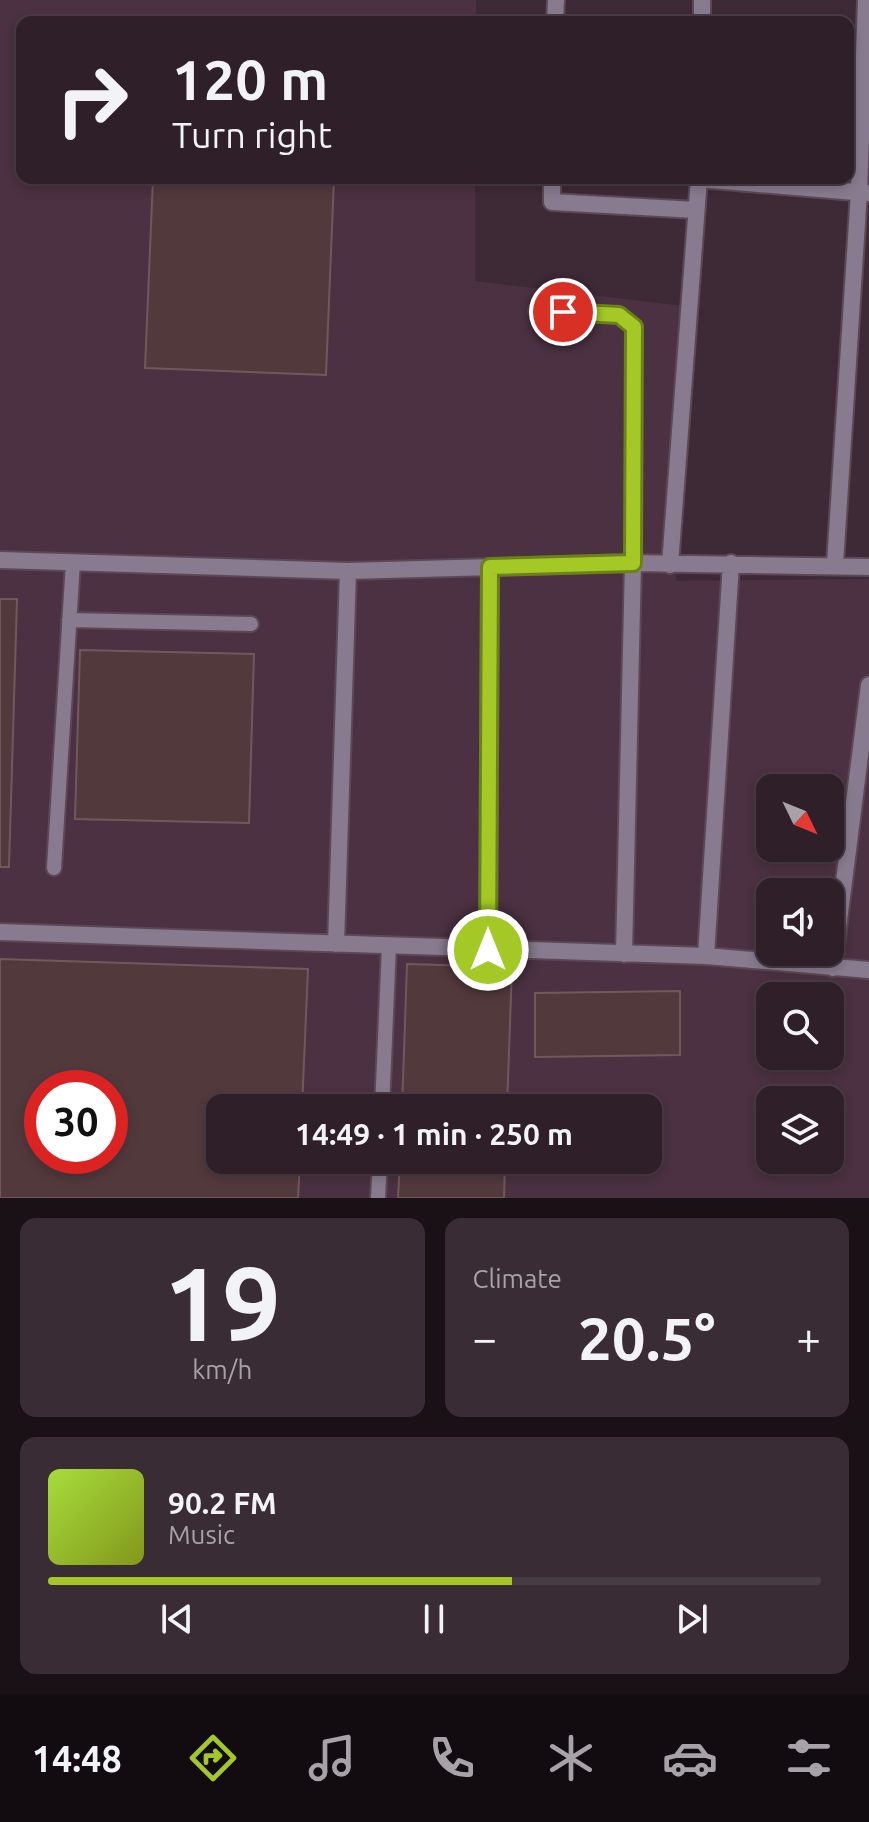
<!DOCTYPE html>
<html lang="en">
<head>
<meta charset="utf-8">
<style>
	:root { --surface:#2e1f28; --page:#3a2c34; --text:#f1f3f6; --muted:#a7a2a8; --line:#493d45; --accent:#a4c825 }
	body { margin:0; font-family:Ubuntu,sans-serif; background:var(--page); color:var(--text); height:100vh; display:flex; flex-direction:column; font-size:30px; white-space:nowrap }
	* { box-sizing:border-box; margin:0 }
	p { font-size:26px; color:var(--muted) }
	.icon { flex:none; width:44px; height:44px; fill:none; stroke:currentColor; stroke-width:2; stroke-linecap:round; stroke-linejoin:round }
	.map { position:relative; height:1198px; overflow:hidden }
	.sheet { display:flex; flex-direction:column; gap:20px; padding:20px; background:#191116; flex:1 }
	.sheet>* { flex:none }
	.top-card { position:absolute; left:16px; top:16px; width:838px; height:168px; border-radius:16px; box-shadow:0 4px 12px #0003,0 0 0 2px var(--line); background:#2e1f28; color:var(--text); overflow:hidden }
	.needle { width:52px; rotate:133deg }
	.tools { position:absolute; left:756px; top:774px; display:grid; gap:16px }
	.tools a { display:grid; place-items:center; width:88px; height:88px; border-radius:16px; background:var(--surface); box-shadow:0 4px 12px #0003,0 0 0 2px var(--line); font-size:40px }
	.speed { position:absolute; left:24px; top:1070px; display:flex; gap:16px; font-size:40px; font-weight:700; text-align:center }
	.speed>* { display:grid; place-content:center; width:104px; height:104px; border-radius:50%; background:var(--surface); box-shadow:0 4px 12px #0003,0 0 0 2px var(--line); line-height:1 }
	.speed .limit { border:12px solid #d22; background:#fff; color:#111 }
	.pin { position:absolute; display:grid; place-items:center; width:68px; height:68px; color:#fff; margin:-34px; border:4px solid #fff; border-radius:50%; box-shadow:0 2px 8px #0007 }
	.me { position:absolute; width:88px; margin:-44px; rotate:0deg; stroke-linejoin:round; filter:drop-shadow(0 0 6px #0008) }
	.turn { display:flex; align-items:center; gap:28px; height:168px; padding:0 24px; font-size:36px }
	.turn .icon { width:104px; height:104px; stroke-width:2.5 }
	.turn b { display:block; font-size:56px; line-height:68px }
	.big { font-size:60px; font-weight:700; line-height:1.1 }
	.sheet .card { flex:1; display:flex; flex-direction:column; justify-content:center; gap:12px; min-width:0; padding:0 28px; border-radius:16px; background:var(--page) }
	.sheet .dial { align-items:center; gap:0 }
	.dial b { font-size:104px; line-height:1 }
	.song { display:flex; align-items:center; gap:24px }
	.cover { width:96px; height:96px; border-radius:12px; background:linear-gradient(135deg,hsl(80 70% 55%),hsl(70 70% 35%)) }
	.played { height:8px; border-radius:4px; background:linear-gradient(90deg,var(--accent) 60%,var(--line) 60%) }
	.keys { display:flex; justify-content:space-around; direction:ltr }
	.heat { display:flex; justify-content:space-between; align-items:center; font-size:44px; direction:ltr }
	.sheet .tiles { flex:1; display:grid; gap:20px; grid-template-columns:1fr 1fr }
	.card:last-child { grid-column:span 2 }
	.trip { position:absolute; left:206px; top:1094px; width:456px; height:80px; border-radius:16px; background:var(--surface); box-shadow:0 4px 12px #0003,0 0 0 2px var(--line); font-weight:700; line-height:80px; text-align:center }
	.dock { display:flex; height:128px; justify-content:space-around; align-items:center; background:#120c10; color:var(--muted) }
	.dock .icon { width:56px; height:56px }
	.dock .current { color:var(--accent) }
	.dock b { font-size:36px; color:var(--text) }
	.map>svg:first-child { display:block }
	.built { fill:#4b3141; fill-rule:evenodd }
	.building { fill:#52393c; stroke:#73585b; stroke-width:2; fill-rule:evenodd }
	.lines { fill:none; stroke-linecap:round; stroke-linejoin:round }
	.lane-casing { stroke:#5c4854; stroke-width:18 }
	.street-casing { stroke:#5c4854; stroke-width:20 }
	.lane { stroke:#887b8f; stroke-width:14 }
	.street { stroke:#887b8f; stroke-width:16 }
	.route-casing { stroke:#6b8218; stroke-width:20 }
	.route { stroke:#a4c825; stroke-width:14 }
</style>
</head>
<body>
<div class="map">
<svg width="869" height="1198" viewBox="0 0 869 1198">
	<rect width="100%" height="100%" fill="#3e2936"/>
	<path class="built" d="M0,0H476V22H22V178H475V281L684,306L676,581L869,579V1198H0ZM770,788H830V848H770ZM770,892H830V952H770ZM770,996H830V1056H770ZM42,1088H110V1156H42ZM770,1100H830V1160H770ZM220,1108H648V1160H220Z"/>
	<path class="building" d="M153,178H334L326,375L145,368Z
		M0,599H17L9,867H0Z
		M80,650L254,654L249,823L75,819Z
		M0,959L308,969L302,1108H220V1160H300L298,1198H0ZM42,1088H110V1156H42Z
		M407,964L512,967L507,1108H402Z
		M680,991V1055L535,1057V993Z
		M400,1160H505L504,1198H398Z"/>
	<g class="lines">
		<defs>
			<path id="lane" d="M536,311L619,315L634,327L633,563
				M69,620L251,624
				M54,868L73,562
				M382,1108L389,946
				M378,1198L380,1160"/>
			<path id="street" d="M555,22L556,0
				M702,22V0
				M552,178V202L696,210
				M699,179L867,193
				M0,560L348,571L633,563L869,567
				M835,564L859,192L866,0
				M670,565L699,178
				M0,932L706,956L869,970
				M336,944L348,571
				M488,950L490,567
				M624,954L633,563
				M706,956L731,563
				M833,968L869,685"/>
		</defs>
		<use href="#lane" class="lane-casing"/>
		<use href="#street" class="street-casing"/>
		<use href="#lane" class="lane"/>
		<use href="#street" class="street"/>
	</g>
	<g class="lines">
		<defs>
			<path id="route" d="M488,950L490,567L633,563L634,327L619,315L563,312"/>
		</defs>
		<use href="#route" class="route-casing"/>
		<use href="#route" class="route"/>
	</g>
</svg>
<div class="tools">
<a><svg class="needle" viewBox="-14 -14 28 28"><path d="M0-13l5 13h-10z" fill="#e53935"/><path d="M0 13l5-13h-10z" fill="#a7a2a8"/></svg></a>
<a><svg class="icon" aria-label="sound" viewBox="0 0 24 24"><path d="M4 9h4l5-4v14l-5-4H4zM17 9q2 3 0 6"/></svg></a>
<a><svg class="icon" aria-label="search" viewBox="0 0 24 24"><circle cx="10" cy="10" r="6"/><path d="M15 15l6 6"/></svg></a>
<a><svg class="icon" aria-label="layers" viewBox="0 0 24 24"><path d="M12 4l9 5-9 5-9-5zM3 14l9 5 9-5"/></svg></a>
</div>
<div class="speed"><div class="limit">30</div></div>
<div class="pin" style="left:563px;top:312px;background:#d93025"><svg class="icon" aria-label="arrive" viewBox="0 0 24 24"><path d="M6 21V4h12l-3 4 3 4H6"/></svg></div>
<svg class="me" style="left:488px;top:950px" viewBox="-20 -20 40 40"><circle r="17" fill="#a4c825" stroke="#fff" stroke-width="3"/><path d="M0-11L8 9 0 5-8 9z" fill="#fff"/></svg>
<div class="trip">14:49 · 1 min · 250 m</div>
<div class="top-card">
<div class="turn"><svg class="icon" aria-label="right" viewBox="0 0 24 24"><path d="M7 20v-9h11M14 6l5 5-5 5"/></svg><div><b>120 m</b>Turn right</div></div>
</div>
</div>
<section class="sheet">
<div class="tiles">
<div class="card dial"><b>19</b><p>km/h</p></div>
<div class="card"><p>Climate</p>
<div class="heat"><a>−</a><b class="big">20.5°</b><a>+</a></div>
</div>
<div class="card">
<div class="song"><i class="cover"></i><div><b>90.2 FM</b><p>Music</p></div></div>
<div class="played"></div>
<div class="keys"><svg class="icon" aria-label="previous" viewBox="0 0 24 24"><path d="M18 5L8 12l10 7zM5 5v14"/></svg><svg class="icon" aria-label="pause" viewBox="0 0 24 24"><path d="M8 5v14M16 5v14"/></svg><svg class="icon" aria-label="next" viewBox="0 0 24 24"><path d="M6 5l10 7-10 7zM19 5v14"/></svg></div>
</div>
</div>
</section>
<nav class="dock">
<b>14:48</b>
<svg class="icon current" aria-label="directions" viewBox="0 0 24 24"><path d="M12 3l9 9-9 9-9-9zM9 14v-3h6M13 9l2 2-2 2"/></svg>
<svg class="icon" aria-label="music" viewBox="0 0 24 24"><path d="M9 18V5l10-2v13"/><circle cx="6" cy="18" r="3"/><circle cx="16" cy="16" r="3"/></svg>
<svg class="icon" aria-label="phone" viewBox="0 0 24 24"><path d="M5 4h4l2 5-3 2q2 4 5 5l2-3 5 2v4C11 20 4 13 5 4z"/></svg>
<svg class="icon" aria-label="climate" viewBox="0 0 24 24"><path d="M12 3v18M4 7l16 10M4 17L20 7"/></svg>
<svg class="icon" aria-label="car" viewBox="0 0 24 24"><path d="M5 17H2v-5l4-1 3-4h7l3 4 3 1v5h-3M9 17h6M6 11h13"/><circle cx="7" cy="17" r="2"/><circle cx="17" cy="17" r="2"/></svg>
<svg class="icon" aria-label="filters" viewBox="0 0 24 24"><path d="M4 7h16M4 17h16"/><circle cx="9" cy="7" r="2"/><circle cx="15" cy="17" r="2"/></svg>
</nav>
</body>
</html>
